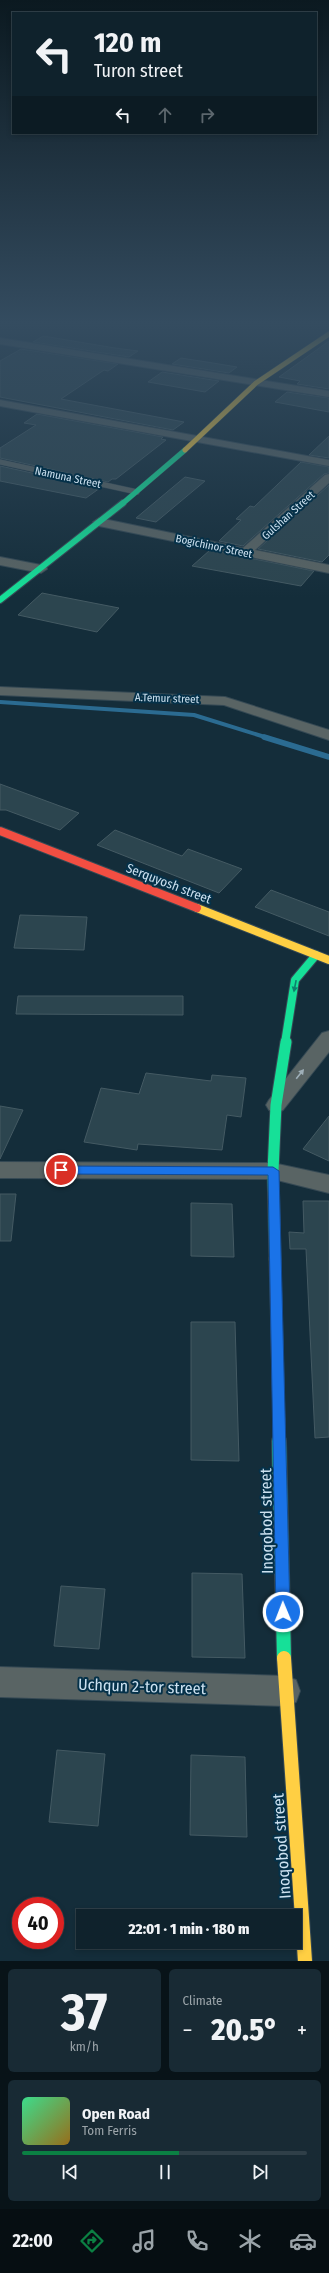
<!DOCTYPE html>
<html lang="en">
<head>
<meta charset="utf-8">
<style>
	:root { --surface:#0f222c; --page:#182a34; --text:#f1f3f6; --muted:#9ba4a9; --line:#2f3f48; --accent:#0b8043 }
	body { margin:0; font-family:"Fira Sans Condensed",sans-serif; background:var(--page); color:var(--text); height:100vh; display:flex; flex-direction:column; font-size:15px; white-space:nowrap }
	* { box-sizing:border-box; margin:0 }
	p { font-size:13px; color:var(--muted) }
	.icon { flex:none; width:22px; height:22px; fill:none; stroke:currentColor; stroke-width:2; stroke-linecap:round; stroke-linejoin:round }
	.map { position:relative; height:1961px; overflow:hidden }
	.drawer { display:flex; flex-direction:column; gap:8px; padding:8px; background:#081318; flex:1 }
	.drawer>* { flex:none }
	.top-card { position:absolute; left:12px; top:12px; width:305px; height:122px; border-radius:0px; box-shadow:0 2px 6px #0003,0 0 0 1px var(--line); background:#0f222c; color:var(--text); overflow:hidden }
	.speed { position:absolute; left:12px; top:1897px; display:flex; gap:8px; font-size:20px; font-weight:700; text-align:center }
	.speed>* { display:grid; place-content:center; width:52px; height:52px; border-radius:50%; background:var(--surface); box-shadow:0 2px 6px #0003,0 0 0 1px var(--line); line-height:1 }
	.speed .limit { border:6px solid #d22; background:#fff; color:#111 }
	.pin { position:absolute; display:grid; place-items:center; width:34px; height:34px; color:#fff; margin:-17px; border:2px solid #fff; border-radius:50%; box-shadow:0 1px 4px #0007 }
	.me { position:absolute; width:44px; margin:-22px; rotate:359deg; stroke-linejoin:round; filter:drop-shadow(0 0 3px #0008) }
	.turn { display:flex; align-items:center; gap:14px; height:84px; padding:0 16px; font-size:18px }
	.turn .icon { width:52px; height:52px; stroke-width:2.5 }
	.turn b { display:block; font-size:28px; line-height:34px }
	.lanes { display:flex; align-items:center; height:38px; padding:0 16px; background:#0003; justify-content:center; gap:20px; direction:ltr }
	.lanes .off { opacity:.35 }
	.big { font-size:30px; font-weight:800; line-height:1.1 }
	.drawer .tile { flex:1; display:flex; flex-direction:column; justify-content:center; gap:6px; min-width:0; padding:0 14px; border-radius:6px; background:var(--page) }
	.drawer .dial { align-items:center; gap:0 }
	.dial b { font-size:52px; line-height:1 }
	.song { display:flex; align-items:center; gap:12px }
	.cover { width:48px; height:48px; border-radius:6px; background:linear-gradient(135deg,hsl(150 70% 55%),hsl(40 70% 35%)) }
	.played { height:4px; border-radius:2px; background:linear-gradient(90deg,var(--accent) 55%,var(--line) 55%) }
	.keys { display:flex; justify-content:space-around; direction:ltr }
	.heat { display:flex; justify-content:space-between; align-items:center; font-size:22px; direction:ltr }
	.drawer .tiles { flex:1; display:grid; gap:8px; grid-template-columns:1fr 1fr }
	.tile:last-child { grid-column:span 2 }
	.trip { position:absolute; left:76px; top:1909px; width:226px; height:40px; border-radius:0px; background:var(--surface); box-shadow:0 2px 6px #0003,0 0 0 1px var(--line); font-weight:800; line-height:40px; text-align:center }
	.menu { display:flex; height:64px; justify-content:space-around; align-items:center; background:#060e12; color:var(--muted) }
	.menu .icon { width:28px; height:28px }
	.menu .current { color:var(--accent) }
	.menu b { font-size:18px; color:var(--text) }
	.map>svg:first-child { display:block }
	.lines { fill:none; stroke-linecap:round; stroke-linejoin:round }
	.stream-far1 { stroke:#2b6b91; stroke-width:4 }
	.stream { stroke:#2b6b91; stroke-width:5.5 }
	.building { fill:#2c454f; stroke:#445a63 }
	.lane-casing { stroke:#354954; stroke-width:6 }
	.street-casing { stroke:#354954; stroke-width:2 }
	.fast-far4-casing { stroke:#354954; stroke-width:6 }
	.fast-far3-casing { stroke:#354954; stroke-width:8 }
	.fast-far2-casing { stroke:#354954; stroke-width:10 }
	.fast-far1-casing { stroke:#354954; stroke-width:13 }
	.fast-casing { stroke:#354954; stroke-width:16 }
	.slow-far2-casing { stroke:#354954; stroke-width:6 }
	.slow-far1-casing { stroke:#354954; stroke-width:10 }
	.slow-casing { stroke:#354954; stroke-width:16 }
	.jam-far1-casing { stroke:#354954; stroke-width:10 }
	.jam-casing { stroke:#354954; stroke-width:13 }
	.lane { stroke:#596464; stroke-width:5 }
	.street { fill:#596464; fill-rule:evenodd }
	.fast-far4 { stroke:#16e098; stroke-width:5 }
	.fast-far3 { stroke:#16e098; stroke-width:6 }
	.fast-far2 { stroke:#16e098; stroke-width:8 }
	.fast-far1 { stroke:#16e098; stroke-width:11 }
	.fast { stroke:#16e098; stroke-width:14 }
	.slow-far2 { stroke:#ffcf43; stroke-width:5 }
	.slow-far1 { stroke:#ffcf43; stroke-width:8 }
	.slow { stroke:#ffcf43; stroke-width:14 }
	.jam-far1 { stroke:#f24e42; stroke-width:8 }
	.jam { stroke:#f24e42; stroke-width:11 }
	.oneway { fill:#0d806d }
	.oneway2 { fill:#9eafb8 }
	.route { fill:#1a73e8; stroke:#114b97 }
	.labels { text-anchor:middle; stroke-width:4; stroke-linejoin:round; paint-order:stroke }
	.far-street-label { font-size:11px; fill:#cce1f0; stroke:#053149 }
	.street-label { font-size:13px; fill:#cce1f0; stroke:#053149 }
	.near-street-label { font-size:16px; fill:#cce1f0; stroke:#053149 }
</style>
</head>
<body>
<div class="map">
<svg width="329" height="1961" viewBox="0 0 329 1961">
	<rect width="100%" height="100%" fill="#142d3a"/>
	<g class="lines">
		<path class="stream-far1" d="M0,702L194,715L268,738"/>
		<path class="stream" d="M264,737L329,757"/>
	</g>
	<path class="building" d="M43,336L115,348L138,351L129,357L33,342Z
		M329,341V389L297,384L300,381L279,377Z
		M21,349L118,364L108,371L104,370L61,399L184,422L173,430L0,397V361Z
		M181,358L213,363L237,367L229,373L172,364Z
		M162,372L219,381L205,392L148,382Z
		M287,392L329,398V412L275,402Z
		M37,414L163,437L161,439L166,440L116,479H112L108,482L0,458V448L36,425L24,423Z
		M329,436V458L309,455Z
		M301,462L329,467V473L324,474L243,546L219,541L241,520L236,519L250,506L254,507Z
		M0,466L100,488L86,498L0,481Z
		M185,477L205,481L156,522L136,518Z
		M329,485V555L322,562L258,549Z
		M210,550L314,571L301,586L192,566Z
		M42,593L119,608L97,632L18,615Z
		M0,784L79,813L60,830L6,810H0Z
		M115,830L182,856L188,849L242,869L219,893L97,845Z
		M271,890L329,912V936L255,907Z
		M20,915L87,917L84,950L14,948Z
		M18,996H183V1015L16,1014Z
		M146,1073L211,1081L212,1075L246,1078L241,1117L227,1115L222,1150L138,1144L137,1150L84,1142L101,1088L139,1094Z
		M0,1106L23,1110L0,1159Z
		M329,1116V1161L303,1149Z
		M0,1194H16L11,1241H0Z
		M303,1201H329V1437L315,1438L306,1249H290L289,1232L304,1233Z
		M191,1203L232,1204L234,1257L191,1256Z
		M191,1322H235L239,1461L191,1460Z
		M192,1573L242,1574L245,1658L192,1657Z
		M61,1586L105,1589L99,1649L54,1646Z
		M57,1750L105,1754L98,1826L49,1822Z
		M191,1755L245,1757L247,1837L190,1835Z"/>
	<g class="lines">
		<defs>
			<path id="lane" d="M0,462L137,492"/>
			<path id="street" d="M0,338L329,391V397L0,344Z
				M0,400L329,460V466L0,406Z
				M329,474V483L255,550L329,565V573L99,526L93,522L99,518L243,548L325,475Z
				M0,557L46,566L47,569L41,573L0,565Z
				M0,687L225,697L329,730V740L224,705L0,695Z
				M329,1031V1052L283,1110L276,1113L269,1110L266,1105L269,1100L322,1033Z
				M0,1162L273,1163L329,1175V1193L273,1179L0,1178Z
				M0,1667L285,1676L296,1680L300,1691L296,1702L285,1706L0,1697Z"/>
			<path id="fast-far4" d="M122,504L185,450"/>
			<path id="fast-far3" d="M0,600L123,503"/>
			<path id="fast-far2" d="M285,1043L295,980L316,955"/>
			<path id="fast-far1" d="M275,1259L273,1171L276,1105L286,1042
				M279,1420V1442"/>
			<path id="fast" d="M279,1441L284,1658"/>
			<path id="slow-far2" d="M185,450L256,383L329,334"/>
			<path id="slow-far1" d="M197,908L329,960"/>
			<path id="slow" d="M284,1658L305,1961"/>
			<path id="jam-far1" d="M0,831L197,908"/>
			<path id="jam" d="M275,1259L279,1420"/>
		</defs>
		<use href="#lane" class="lane-casing"/>
		<use href="#street" class="street-casing"/>
		<use href="#fast-far4" class="fast-far4-casing"/>
		<use href="#fast-far3" class="fast-far3-casing"/>
		<use href="#fast-far2" class="fast-far2-casing"/>
		<use href="#fast-far1" class="fast-far1-casing"/>
		<use href="#fast" class="fast-casing"/>
		<use href="#slow-far2" class="slow-far2-casing"/>
		<use href="#slow-far1" class="slow-far1-casing"/>
		<use href="#slow" class="slow-casing"/>
		<use href="#jam-far1" class="jam-far1-casing"/>
		<use href="#jam" class="jam-casing"/>
		<use href="#lane" class="lane"/>
		<use href="#street" class="street"/>
		<use href="#fast-far4" class="fast-far4"/>
		<use href="#fast-far3" class="fast-far3"/>
		<use href="#fast-far2" class="fast-far2"/>
		<use href="#fast-far1" class="fast-far1"/>
		<use href="#fast" class="fast"/>
		<use href="#slow-far2" class="slow-far2"/>
		<use href="#slow-far1" class="slow-far1"/>
		<use href="#slow" class="slow"/>
		<use href="#jam-far1" class="jam-far1"/>
		<use href="#jam" class="jam"/>
	</g>
	<defs><path id="oneway-solid" d="M-6-.8H1V-3.2L6.5 0L1 3.2V.8H-6Z"/></defs>
	<use class="oneway" href="#oneway-solid" transform="translate(295 986) rotate(101)"/>
	<use class="oneway2" href="#oneway-solid" transform="translate(300 1074) rotate(-51)"/>
	<linearGradient id="sky" x2="0" y2="1"><stop stop-color="#0b1920"/><stop offset="0.54" stop-color="#344c60"/><stop offset="1" stop-color="#344c60" stop-opacity="0"/></linearGradient>
	<rect width="329" height="598" fill="url(#sky)"/>
	<path class="route" d="M61,1166L273,1167L279,1171L290,1612L288,1617L283,1619L278,1617L276,1612L268,1175L61,1174L55,1170Z"/>
	<g class="labels">
		<g class="far-street-label">
			<text transform="translate(68 477) rotate(12)" y="4">Namuna Street</text>
			<text transform="translate(288 515) rotate(-42)" y="4">Gulshan Street</text>
			<text transform="translate(214 546) rotate(12)" y="4">Bogichinor Street</text>
			<text transform="translate(167 698) rotate(2)" y="4">A.Temur street</text>
		</g>
		<g class="street-label">
			<text transform="translate(169 883) rotate(21)" y="5">Serquyosh street</text>
		</g>
		<g class="near-street-label">
			<text transform="translate(266 1521) rotate(-91)" y="6">Inoqobod street</text>
			<text transform="translate(142 1686) rotate(2)" y="6">Uchqun 2-tor street</text>
			<text transform="translate(281 1846) rotate(-94)" y="6">Inoqobod street</text>
		</g>
	</g>
</svg>
<div class="speed"><div class="limit">40</div></div>
<div class="pin" style="left:61px;top:1170px;background:#d93025"><svg class="icon" aria-label="arrive" viewBox="0 0 24 24"><path d="M6 21V4h12l-3 4 3 4H6"/></svg></div>
<svg class="me" style="left:283px;top:1612px" viewBox="-20 -20 40 40"><circle r="17" fill="#1a73e8" stroke="#fff" stroke-width="3"/><path d="M0-11L8 9 0 5-8 9z" fill="#fff"/></svg>
<div class="trip">22:01 · 1 min · 180 m</div>
<div class="top-card">
<div class="turn"><svg class="icon" aria-label="left" viewBox="0 0 24 24"><path d="M17 20v-9H6M10 6l-5 5 5 5"/></svg><div><b>120 m</b>Turon street</div></div>
<div class="lanes"><svg class="icon" aria-label="left" viewBox="0 0 24 24"><path d="M17 20v-9H6M10 6l-5 5 5 5"/></svg><svg class="icon off" aria-label="ahead" viewBox="0 0 24 24"><path d="M12 20V5M6 11l6-6 6 6"/></svg><svg class="icon off" aria-label="right" viewBox="0 0 24 24"><path d="M7 20v-9h11M14 6l5 5-5 5"/></svg></div>
</div>
</div>
<section class="drawer">
<div class="tiles">
<div class="tile dial"><b>37</b><p>km/h</p></div>
<div class="tile"><p>Climate</p>
<div class="heat"><a>−</a><b class="big">20.5°</b><a>+</a></div>
</div>
<div class="tile">
<div class="song"><i class="cover"></i><div><b>Open Road</b><p>Tom Ferris</p></div></div>
<div class="played"></div>
<div class="keys"><svg class="icon" aria-label="previous" viewBox="0 0 24 24"><path d="M18 5L8 12l10 7zM5 5v14"/></svg><svg class="icon" aria-label="pause" viewBox="0 0 24 24"><path d="M8 5v14M16 5v14"/></svg><svg class="icon" aria-label="next" viewBox="0 0 24 24"><path d="M6 5l10 7-10 7zM19 5v14"/></svg></div>
</div>
</div>
</section>
<nav class="menu">
<b>22:00</b>
<svg class="icon current" aria-label="directions" viewBox="0 0 24 24"><path d="M12 3l9 9-9 9-9-9zM9 14v-3h6M13 9l2 2-2 2"/></svg>
<svg class="icon" aria-label="music" viewBox="0 0 24 24"><path d="M9 18V5l10-2v13"/><circle cx="6" cy="18" r="3"/><circle cx="16" cy="16" r="3"/></svg>
<svg class="icon" aria-label="phone" viewBox="0 0 24 24"><path d="M5 4h4l2 5-3 2q2 4 5 5l2-3 5 2v4C11 20 4 13 5 4z"/></svg>
<svg class="icon" aria-label="climate" viewBox="0 0 24 24"><path d="M12 3v18M4 7l16 10M4 17L20 7"/></svg>
<svg class="icon" aria-label="car" viewBox="0 0 24 24"><path d="M5 17H2v-5l4-1 3-4h7l3 4 3 1v5h-3M9 17h6M6 11h13"/><circle cx="7" cy="17" r="2"/><circle cx="17" cy="17" r="2"/></svg>
</nav>
</body>
</html>
